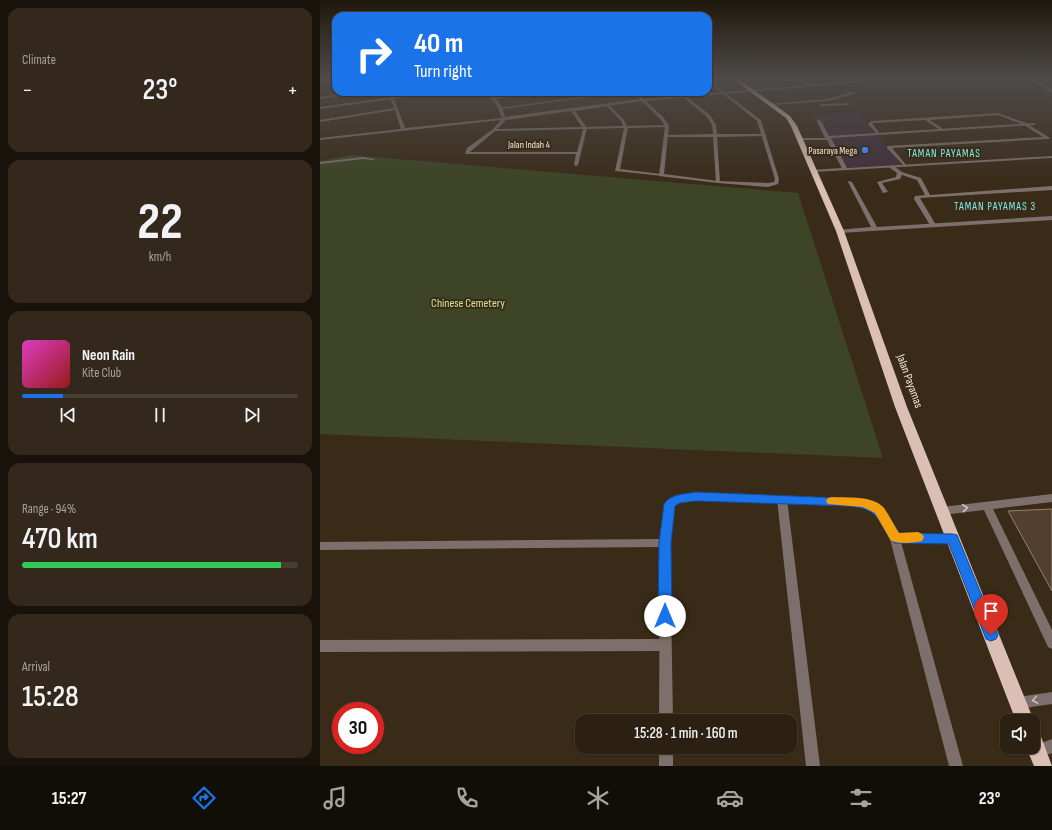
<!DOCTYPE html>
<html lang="en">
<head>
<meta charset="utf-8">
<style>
	:root { --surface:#2b2012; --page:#33281b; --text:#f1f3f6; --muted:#a6a39f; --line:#473e32; --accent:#1a73e8 }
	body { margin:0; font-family:"Sofia Sans Condensed",sans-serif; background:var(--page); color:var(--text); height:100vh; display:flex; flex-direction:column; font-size:15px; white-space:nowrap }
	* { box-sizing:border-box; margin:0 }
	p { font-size:13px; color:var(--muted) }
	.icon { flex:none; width:22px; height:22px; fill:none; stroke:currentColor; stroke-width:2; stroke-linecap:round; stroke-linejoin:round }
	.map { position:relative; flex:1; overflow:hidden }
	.side { display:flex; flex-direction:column; gap:8px; padding:8px; background:#18120a; width:320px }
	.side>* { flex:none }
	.top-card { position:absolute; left:12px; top:12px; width:380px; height:84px; border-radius:12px; box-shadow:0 1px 3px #0004,0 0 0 1px var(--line); background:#1a73e8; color:#fff; overflow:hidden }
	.fabs { position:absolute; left:680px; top:714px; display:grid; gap:8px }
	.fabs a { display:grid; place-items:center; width:40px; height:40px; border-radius:8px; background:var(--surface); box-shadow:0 1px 3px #0004,0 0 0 1px var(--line); font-size:20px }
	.speed { position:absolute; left:12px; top:702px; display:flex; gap:8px; font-size:20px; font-weight:700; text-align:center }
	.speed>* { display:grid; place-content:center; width:52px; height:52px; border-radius:50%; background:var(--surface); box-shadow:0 1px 3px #0004,0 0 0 1px var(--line); line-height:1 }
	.speed .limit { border:6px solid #d22; background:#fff; color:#111 }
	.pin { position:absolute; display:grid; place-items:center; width:34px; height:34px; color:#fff; margin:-41px -17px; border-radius:50% 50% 50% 0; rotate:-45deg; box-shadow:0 0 4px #0007 }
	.pin .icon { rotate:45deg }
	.me { position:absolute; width:44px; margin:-22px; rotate:0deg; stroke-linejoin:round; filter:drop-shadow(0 0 3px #0008) }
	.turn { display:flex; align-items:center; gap:14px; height:84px; padding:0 16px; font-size:18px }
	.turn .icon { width:52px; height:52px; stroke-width:2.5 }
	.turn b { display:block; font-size:28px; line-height:34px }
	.big { font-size:30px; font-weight:600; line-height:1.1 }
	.side .card { flex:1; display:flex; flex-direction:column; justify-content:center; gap:6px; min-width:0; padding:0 14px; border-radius:12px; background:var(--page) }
	.side .dial { align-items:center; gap:0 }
	.dial b { font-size:52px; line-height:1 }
	.song { display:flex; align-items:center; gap:12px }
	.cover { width:48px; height:48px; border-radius:6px; background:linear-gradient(135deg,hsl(310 70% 55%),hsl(0 70% 35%)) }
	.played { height:4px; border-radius:2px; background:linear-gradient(90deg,var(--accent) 15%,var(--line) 15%) }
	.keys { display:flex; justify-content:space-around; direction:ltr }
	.heat { display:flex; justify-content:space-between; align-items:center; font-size:22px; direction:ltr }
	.charge { height:6px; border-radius:3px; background:linear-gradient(90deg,#34c759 94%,var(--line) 0) }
	.trip { position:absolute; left:255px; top:714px; width:222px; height:40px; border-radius:12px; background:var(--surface); box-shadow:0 1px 3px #0004,0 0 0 1px var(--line); font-weight:600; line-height:40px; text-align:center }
	.tabs { display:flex; height:64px; justify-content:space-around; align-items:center; background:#110d07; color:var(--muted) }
	.tabs .icon { width:28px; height:28px }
	.tabs .on { color:var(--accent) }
	.tabs b { font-size:18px; color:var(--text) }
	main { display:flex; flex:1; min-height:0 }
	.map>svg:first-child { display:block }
	.commercial { fill:#3f303c }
	.green { fill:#3d4526 }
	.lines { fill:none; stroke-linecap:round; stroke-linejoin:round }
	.stream { fill:#0c4e53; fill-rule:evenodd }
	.building { fill:#533f30; stroke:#988170 }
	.service { fill:#7d706c; fill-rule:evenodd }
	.minor { fill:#7d706c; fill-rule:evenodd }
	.trunk { fill:#dbbfb5; fill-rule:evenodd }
	.oneway { stroke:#cdc2b9 }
	.route { fill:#1a73e8; stroke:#114b97 }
	.slow { fill:#f59e0b }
	.shop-dot { fill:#3f7fe0; stroke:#392b18; stroke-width:1.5 }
	.labels { text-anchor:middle; stroke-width:4; stroke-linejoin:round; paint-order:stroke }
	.far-street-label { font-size:10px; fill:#efe5da; stroke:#392b18 }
	.far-poi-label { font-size:10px; fill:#efe5da; stroke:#392b18; text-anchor:end }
	.far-neighbourhood-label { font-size:11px; letter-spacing:1px; fill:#7ee9e3; stroke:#392b18 }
	.park-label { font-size:12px; fill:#d1e796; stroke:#392b18 }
	.street-label { font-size:12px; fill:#efe5da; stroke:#392b18 }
</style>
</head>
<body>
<main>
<section class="side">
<div class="card"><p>Climate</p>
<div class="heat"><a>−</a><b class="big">23°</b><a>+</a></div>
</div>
<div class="card dial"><b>22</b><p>km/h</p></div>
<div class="card">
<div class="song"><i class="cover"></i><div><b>Neon Rain</b><p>Kite Club</p></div></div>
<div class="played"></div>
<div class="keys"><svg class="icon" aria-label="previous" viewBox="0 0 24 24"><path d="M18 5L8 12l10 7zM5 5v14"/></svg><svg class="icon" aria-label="pause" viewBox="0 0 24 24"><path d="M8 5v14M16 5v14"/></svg><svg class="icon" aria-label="next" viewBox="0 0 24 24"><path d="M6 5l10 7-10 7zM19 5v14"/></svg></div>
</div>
<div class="card"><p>Range · 94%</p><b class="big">470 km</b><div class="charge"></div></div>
<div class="card"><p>Arrival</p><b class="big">15:28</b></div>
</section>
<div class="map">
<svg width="732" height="766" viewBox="0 0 732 766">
	<rect width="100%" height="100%" fill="#392b18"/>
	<path class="commercial" d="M538,112L582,165L521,168L492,115Z"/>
	<path class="green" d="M30,155L478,193L563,458L0,434V161Z"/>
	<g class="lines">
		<path class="stream" d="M699,77H702L732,95V97Z"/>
	</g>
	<path class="building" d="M732,509V591L688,511Z"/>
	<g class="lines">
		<path class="service" d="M441,77H454L418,82L416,81Z
			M297,92H308L181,109L179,108Z
			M357,92H361L390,115L396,125L397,134H444L446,135L444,136L397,137L400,183L396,182L393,137H346L344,136L346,135L393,134L392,125L387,117Z
			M531,92L537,93L508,101L451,105L449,104L508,99Z
			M73,97L72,99L0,109V107Z
			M530,103L529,105L502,106L500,105L502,104Z
			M288,104L304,120L307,126L348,125L347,127L308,128L300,169L341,174L343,175V176L295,171L304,128L265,129L263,128L265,127L303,126L301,121L287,106Z
			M678,113L706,123L730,138L728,139L572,148L587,166L585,167L567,148V146L723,137L704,125L678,115L610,120L623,129L624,130L622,131L605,120L552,123L560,134L558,135L548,124L551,121Z
			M570,166H574L582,172L601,178L610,195L732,186V190L600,198L616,225L613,227L610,225L594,199L595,196L605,195L597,180L582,175L580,179L562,183L568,192L563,193L557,182L576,177L577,173L570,168Z
			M732,494V502L673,509L732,630V649L728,647L664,510L622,515L618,514L617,511L618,508L622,507Z
			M462,495L465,496L467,499L500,766H486L457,499L459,496Z
			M345,639L349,641L351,645L349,649L345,651L0,652V640Z
			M732,692V704L698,709L693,708L692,703L693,698L698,697Z
			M732,739V753L717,758L712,756L710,751L713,746Z"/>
		<path class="minor" d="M410,77L388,80L405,92L543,80L551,77H556L543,82L407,94L441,120L459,179L458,184L448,187L398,183L339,176L345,126L341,120L322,101L255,111L267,128L258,165L256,166L254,165L256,154H145L147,148L173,129L181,120L0,140V138L81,129L75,110L0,122V120L74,108L68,92H72L74,97L106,92H116L74,99L85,128L182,118L176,104L165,92H169L175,97L217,92H228L176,99L182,107L185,117L320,99L312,92H316L324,99L401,92L388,83V78ZM403,94L437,121L455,179L454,182L448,183L398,181L344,174L349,126L344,118L326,101ZM251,111L262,127L177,129L186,120ZM263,129L257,152H150L175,131Z
			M707,77H711L732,90V93Z
			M16,79V81L0,84V82Z
			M34,92H44L0,99V97Z
			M499,120L501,121L509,136L714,123L716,124L714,125L511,138L527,168L732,156V158L494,172L492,171V170L522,168L507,140H480L478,139L480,138H505L497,121Z
			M43,157L55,159L53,160L43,159L0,164V162Z
			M528,181L532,182L557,227L732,216V220L520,233L517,231L518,230L551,227L528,182Z
			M376,492L544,499L563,507L578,534L633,535L637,536L638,539L637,542L633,543L581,542L643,766H629L570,539L555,513L543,507L376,500L359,502L355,506L350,543L353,721H339L340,547L0,550V542L340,539L347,501L357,495Z
			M339,747H353V766H339Z"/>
		<path class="trunk" d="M410,77H416L470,116L477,126L524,231L587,407L714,721L713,723V721H696L575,407L516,231L471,126L466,118Z
			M713,732L720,734L732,766H714L706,747H713Z"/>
	</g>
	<defs><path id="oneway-chevron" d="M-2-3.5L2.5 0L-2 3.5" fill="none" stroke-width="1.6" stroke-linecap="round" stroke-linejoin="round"/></defs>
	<g class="oneway">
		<use href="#oneway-chevron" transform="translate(645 508) rotate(-6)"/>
		<use href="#oneway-chevron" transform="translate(715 700) rotate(170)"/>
	</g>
	<linearGradient id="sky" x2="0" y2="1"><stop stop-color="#1f180d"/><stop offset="0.42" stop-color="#4e4a48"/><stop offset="1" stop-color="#4e4a48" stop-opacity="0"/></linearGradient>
	<rect width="732" height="185" fill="url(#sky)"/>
	<path class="route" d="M376,492L544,499L563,507L579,533L633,534L637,535L678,635L676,639L671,641L666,639L629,544L575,543L571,541C557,517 558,509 528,506L376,501L360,503L355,506L351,543L352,616L350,620L345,622L340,620L338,616L339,543L344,504C350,494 365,494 376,492Z"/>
	<path class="slow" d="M512,497C527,498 553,495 564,508C569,515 574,525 579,533L598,532L602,534L604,537L602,541C594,543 580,544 571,541L555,513L543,507L508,504L506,501L508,498Z"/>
	<circle class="shop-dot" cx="545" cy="150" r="4"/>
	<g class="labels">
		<g class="far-street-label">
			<text x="209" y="148">Jalan Indah 4</text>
		</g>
		<g class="far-poi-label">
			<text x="537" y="154">Pasaraya Mega</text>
		</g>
		<g class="far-neighbourhood-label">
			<text x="624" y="157">TAMAN PAYAMAS</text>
			<text x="675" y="210">TAMAN PAYAMAS 3</text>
		</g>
		<g class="park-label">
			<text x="148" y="307">Chinese Cemetery</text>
		</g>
		<g class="street-label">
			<text transform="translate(590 381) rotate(70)" y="4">Jalan Payamas</text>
		</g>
	</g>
</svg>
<div class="fabs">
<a><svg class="icon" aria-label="sound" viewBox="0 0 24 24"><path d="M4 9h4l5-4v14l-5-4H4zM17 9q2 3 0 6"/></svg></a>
</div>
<div class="speed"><div class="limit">30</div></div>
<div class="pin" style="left:671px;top:635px;background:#d93025"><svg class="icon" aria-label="arrive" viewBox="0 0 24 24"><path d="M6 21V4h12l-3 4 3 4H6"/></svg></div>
<svg class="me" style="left:345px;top:616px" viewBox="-20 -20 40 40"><circle r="19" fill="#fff"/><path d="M0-13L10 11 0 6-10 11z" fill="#1a73e8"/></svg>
<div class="trip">15:28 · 1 min · 160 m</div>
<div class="top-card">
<div class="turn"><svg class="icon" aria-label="right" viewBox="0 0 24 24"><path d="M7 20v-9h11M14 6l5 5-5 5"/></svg><div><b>40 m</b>Turn right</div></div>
</div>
</div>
</main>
<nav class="tabs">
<b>15:27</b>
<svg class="icon on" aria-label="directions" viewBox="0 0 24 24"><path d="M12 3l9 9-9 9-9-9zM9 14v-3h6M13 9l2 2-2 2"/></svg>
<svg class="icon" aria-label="music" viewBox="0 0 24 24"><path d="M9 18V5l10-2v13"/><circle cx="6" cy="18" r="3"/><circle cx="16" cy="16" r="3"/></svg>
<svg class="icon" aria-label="phone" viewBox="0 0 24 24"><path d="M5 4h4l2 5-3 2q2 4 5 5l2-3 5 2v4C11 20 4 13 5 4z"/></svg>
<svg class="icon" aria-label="climate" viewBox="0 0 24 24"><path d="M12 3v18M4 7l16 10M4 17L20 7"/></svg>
<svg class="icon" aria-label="car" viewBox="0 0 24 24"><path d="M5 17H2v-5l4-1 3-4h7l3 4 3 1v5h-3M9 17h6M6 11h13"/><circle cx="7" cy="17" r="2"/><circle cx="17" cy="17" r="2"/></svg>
<svg class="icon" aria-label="filters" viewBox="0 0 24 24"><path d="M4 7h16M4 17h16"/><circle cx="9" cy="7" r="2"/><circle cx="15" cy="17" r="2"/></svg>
<b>23°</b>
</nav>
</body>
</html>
